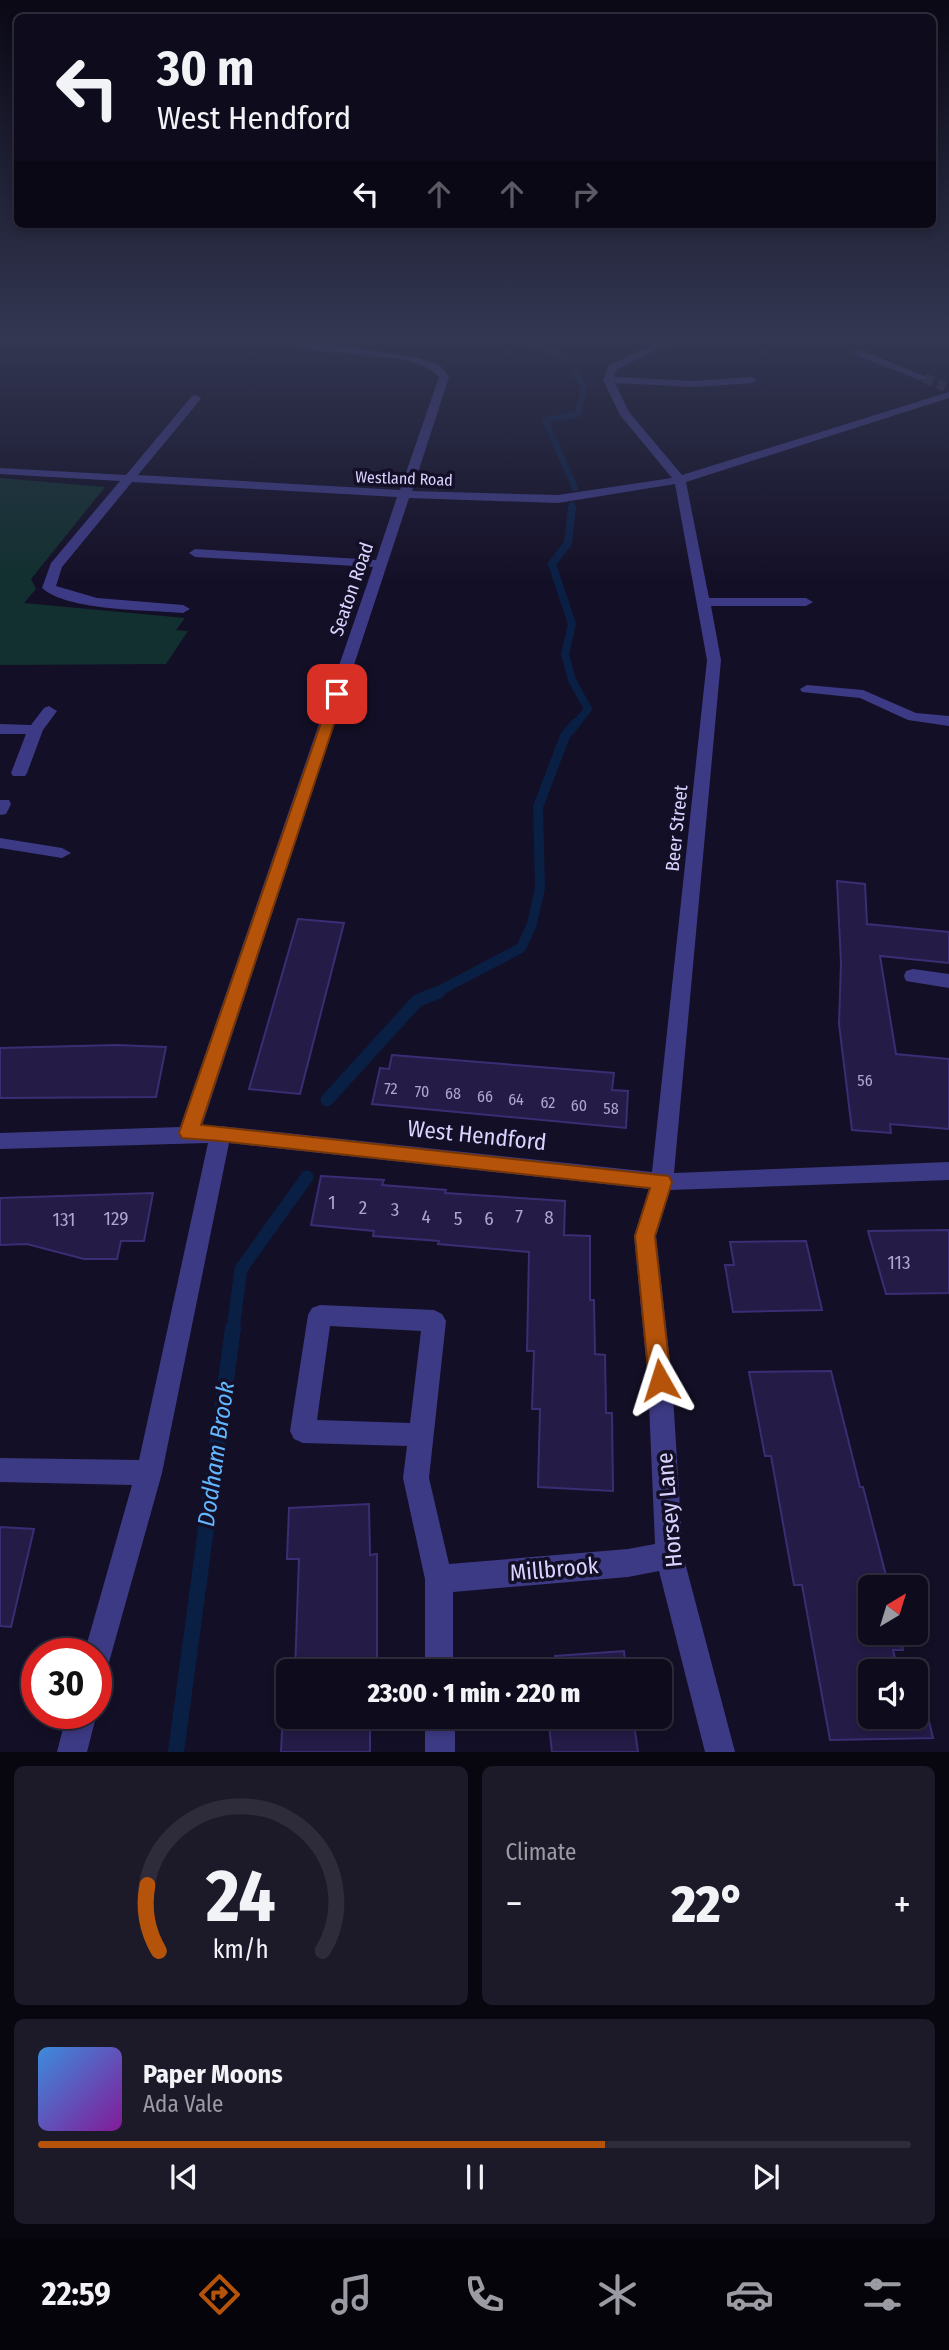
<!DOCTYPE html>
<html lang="en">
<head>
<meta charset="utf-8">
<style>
	:root { --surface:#0e0b1c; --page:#1c1929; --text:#f1f3f6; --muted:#9b9ba3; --line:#2e2b3b; --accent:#b45309 }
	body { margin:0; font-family:"Fira Sans Condensed",sans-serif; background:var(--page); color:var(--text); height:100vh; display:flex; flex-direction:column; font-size:26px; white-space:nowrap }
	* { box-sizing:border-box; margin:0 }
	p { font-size:23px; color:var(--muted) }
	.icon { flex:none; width:38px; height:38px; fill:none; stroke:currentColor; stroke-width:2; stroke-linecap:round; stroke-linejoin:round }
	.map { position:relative; height:1752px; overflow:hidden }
	.sheet { display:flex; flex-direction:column; gap:14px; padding:14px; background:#08060f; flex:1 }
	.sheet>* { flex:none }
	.hud { position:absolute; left:14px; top:14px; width:922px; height:214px; border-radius:10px; box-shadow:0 4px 10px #0003,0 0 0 2px var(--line); background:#0e0b1c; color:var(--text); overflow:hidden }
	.needle { width:46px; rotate:38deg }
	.fabs { position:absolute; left:858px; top:1575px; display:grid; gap:14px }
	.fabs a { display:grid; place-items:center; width:70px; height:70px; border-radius:10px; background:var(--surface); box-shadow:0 4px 10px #0003,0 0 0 2px var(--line); font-size:35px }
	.speed { position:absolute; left:21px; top:1638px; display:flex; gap:14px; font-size:35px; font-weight:700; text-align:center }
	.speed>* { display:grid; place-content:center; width:91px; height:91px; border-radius:50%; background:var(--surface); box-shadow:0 4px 10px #0003,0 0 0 2px var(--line); line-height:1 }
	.speed .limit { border:10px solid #d22; background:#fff; color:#111 }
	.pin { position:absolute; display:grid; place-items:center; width:60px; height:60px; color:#fff; margin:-30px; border-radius:14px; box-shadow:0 4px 10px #0006 }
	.me { position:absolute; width:77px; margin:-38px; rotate:354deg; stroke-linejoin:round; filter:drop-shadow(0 0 5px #0008) }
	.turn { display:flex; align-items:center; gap:24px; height:147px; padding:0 28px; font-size:32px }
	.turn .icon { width:91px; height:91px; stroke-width:2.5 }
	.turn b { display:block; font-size:49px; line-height:60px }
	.lanes { display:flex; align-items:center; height:66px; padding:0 28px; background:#0003; justify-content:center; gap:35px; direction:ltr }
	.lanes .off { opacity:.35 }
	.big { font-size:52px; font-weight:800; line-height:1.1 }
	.sheet .card { flex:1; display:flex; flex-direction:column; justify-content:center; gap:10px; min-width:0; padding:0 24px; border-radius:10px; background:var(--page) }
	.sheet .dial { align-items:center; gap:0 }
	.dial svg { height:182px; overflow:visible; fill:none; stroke:var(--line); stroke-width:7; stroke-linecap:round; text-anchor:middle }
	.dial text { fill:var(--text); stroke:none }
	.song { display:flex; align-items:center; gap:21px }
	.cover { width:84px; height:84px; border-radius:10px; background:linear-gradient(135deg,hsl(210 70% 55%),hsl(290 70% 35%)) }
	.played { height:7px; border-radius:4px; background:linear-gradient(90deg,var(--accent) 65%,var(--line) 65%) }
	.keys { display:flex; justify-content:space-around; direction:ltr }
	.heat { display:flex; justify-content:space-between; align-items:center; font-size:38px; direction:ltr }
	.sheet .tiles { flex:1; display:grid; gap:14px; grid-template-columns:1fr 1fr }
	.card:last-child { grid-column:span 2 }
	.trip { position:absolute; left:276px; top:1659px; width:396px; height:70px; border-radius:10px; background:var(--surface); box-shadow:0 4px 10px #0003,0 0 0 2px var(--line); font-weight:800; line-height:70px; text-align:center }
	.tab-bar { display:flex; height:112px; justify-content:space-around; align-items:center; background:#06040b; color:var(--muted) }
	.tab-bar .icon { width:49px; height:49px }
	.tab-bar .active { color:var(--accent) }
	.tab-bar b { font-size:32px; color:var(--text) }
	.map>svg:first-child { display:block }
	.green { fill:#12302f }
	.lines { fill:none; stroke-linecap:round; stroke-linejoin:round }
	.stream-far4 { stroke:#0a1f44; stroke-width:6 }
	.stream-far3 { stroke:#0a1f44; stroke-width:8 }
	.stream-far2 { stroke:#0a1f44; stroke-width:10 }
	.stream-far1 { stroke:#0a1f44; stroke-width:13 }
	.stream { stroke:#0a1f44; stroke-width:16 }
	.building { fill:#241b47; stroke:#3b2d73; stroke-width:2 }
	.minor-tunnel { stroke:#312d47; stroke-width:10; stroke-dasharray:10 5; stroke-linecap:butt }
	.minor { fill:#3d3a85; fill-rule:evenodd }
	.route { fill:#b45309; stroke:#753606; stroke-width:2 }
	.labels { text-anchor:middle; stroke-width:7; stroke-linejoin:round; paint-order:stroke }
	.far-street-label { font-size:16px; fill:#d9d4ff; stroke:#130f26 }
	.number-label { font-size:16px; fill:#aca6d1 }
	.street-label { font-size:19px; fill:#d9d4ff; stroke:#130f26 }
	.near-number-label { font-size:19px; fill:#aca6d1 }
	.near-street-label { font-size:23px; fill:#d9d4ff; stroke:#130f26 }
	.near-water-label { font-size:24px; font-style:italic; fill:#62b6ff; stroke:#130f26 }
</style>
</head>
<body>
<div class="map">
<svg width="949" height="1752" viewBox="0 0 949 1752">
	<rect width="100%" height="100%" fill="#130f26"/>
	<path class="green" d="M0,478L105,487L31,579L36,589L24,603L185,618L176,630L188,631L166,664L0,665Z"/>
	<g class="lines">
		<path class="stream-far4" d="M520,338L559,354L570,362
			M575,371L584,387L578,414L545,420L575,488
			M571,510L572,505"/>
		<path class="stream-far3" d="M572,508L568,543L552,564L572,624L565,654L572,680L588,709L575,725"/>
		<path class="stream-far2" d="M435,993L521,948L532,924L540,888L538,807L565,736L576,723"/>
		<path class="stream-far1" d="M327,1100L417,1001L439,992
			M233,1330L241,1269L307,1177"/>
		<path class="stream" d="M176,1752L233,1328"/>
	</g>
	<path class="building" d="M837,881L865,884L867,924L949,932V963L880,956L896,1054L949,1059V1129L890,1124L891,1133L852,1130L839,1024L841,963Z
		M298,919L344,923L300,1094L249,1089Z
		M116,1045L166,1047L156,1097L0,1098V1048Z
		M392,1055L614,1073L612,1090L628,1091L626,1128L372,1104L380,1068L389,1069Z
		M321,1176L384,1180L382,1185L446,1190L445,1193L565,1201L564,1235L590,1236V1300H594L595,1354L605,1355L606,1413H612L613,1491L538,1487L540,1409H532L534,1351H527L529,1252L438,1244L439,1241L373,1236L374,1231L311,1225Z
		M153,1193L144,1241H121L117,1259H84L27,1244L0,1245V1198Z
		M949,1230V1293L886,1294L868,1231Z
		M806,1241L822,1310L733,1312L725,1265H734L730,1242Z
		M831,1371L860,1487H863L889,1587H870V1633H899L903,1650H893L898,1671H870V1717H915V1704H925L933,1738L830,1740L802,1585H794L771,1456H765L749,1372Z
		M369,1504L370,1555L377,1554V1671H295L299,1559H287L289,1508Z
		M0,1527L34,1529L11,1627L0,1626Z
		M624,1651L626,1671H557L555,1656Z
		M289,1709V1717H370V1752H281L283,1710Z
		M548,1717H633L638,1752H552Z"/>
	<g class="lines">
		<path class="minor-tunnel" d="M924,378L945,387"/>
		<path class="minor" d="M279,338H295L417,358L439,364L449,377L412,491L558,495L672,478L620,415L603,380L609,365L669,338H682L617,369L614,377L694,381L752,377L757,380L752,383L694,387L615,383L629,412L682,475L949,392V398L686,482L709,598H806L813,602L806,606H711L721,660L674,1173L949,1162V1180L670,1190L656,1236L672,1380L683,1555L735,1752H705L659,1571L628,1577L453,1592V1671H425V1579L403,1478L407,1446L303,1443L294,1439L290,1431L308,1315L312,1308L320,1305L434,1310L442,1314L446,1321L429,1478L449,1564L628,1549L655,1544L648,1380L634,1236L649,1189L229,1143L162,1473L106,1673L96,1677V1654H84L132,1485L0,1482V1458L139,1460L208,1143L0,1149V1133L180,1127L373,567L195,557L189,553L195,549L376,560L397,497L132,482L62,567L56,586L97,598L183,605L190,609L183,613C149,610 67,611 42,588L51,563L120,481L0,474V468L126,475L192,396L196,395L201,398L200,400L138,475L400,490L439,377C414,346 316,362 279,338ZM675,484L707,660L652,1172L220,1126H202L409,498L558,503ZM330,1326L421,1331L410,1423L317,1420Z
			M855,351H863L929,378L920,380L855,355Z
			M807,685L863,690L916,713L949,716V726L908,720L860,698L802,692L800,689Z
			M49,706L57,711L43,730L27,773L25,776H13L11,773L26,734H0V724L31,725L44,708Z
			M0,800H9L11,804L6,814L0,815Z
			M0,838L62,848L71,853L62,858L0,848Z
			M913,969L949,974V988L906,981L904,976L906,971Z
			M96,1712L97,1713L87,1752H57L67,1713Z
			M425,1717H455V1752H425Z"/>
	</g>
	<linearGradient id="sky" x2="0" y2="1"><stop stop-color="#0a0815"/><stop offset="0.58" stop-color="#333752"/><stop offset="1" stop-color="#333752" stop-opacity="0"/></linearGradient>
	<rect width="949" height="583" fill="url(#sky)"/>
	<path class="route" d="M337,689L344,694L201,1125L669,1176L672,1182L655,1236L671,1380L668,1387L660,1390L652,1387L649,1380L635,1236L650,1188L220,1141L182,1138L179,1133L331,694Z"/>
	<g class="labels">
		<g class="far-street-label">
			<text transform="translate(404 478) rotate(2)" y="6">Westland Road</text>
		</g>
		<g class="number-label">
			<text x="865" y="1086">56</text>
			<text x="391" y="1094">72</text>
			<text x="422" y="1097">70</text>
			<text x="453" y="1099">68</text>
			<text x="485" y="1102">66</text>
			<text x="516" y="1105">64</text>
			<text x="548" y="1108">62</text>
			<text x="579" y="1111">60</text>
			<text x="611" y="1114">58</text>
		</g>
		<g class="street-label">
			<text transform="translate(351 589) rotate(-71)" y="7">Seaton Road</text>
			<text transform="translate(676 828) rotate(-84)" y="7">Beer Street</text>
		</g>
		<g class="near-number-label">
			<text x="332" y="1209">1</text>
			<text x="363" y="1214">2</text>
			<text x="395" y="1216">3</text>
			<text x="426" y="1223">4</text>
			<text x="519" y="1223">7</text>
			<text x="549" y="1224">8</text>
			<text x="116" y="1225">129</text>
			<text x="458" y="1225">5</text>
			<text x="489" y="1225">6</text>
			<text x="64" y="1226">131</text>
			<text x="899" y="1269">113</text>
		</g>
		<g class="near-street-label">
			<text transform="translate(477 1135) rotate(6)" y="8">West Hendford</text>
			<text transform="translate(669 1510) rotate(-95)" y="8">Horsey Lane</text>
			<text transform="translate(554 1569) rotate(-5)" y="8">Millbrook</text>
		</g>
		<g class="near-water-label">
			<text transform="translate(216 1454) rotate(-82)" y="8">Dodham Brook</text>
		</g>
	</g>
</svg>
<div class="fabs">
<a><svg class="needle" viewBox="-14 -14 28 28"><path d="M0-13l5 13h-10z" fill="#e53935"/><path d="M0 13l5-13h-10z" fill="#9b9ba3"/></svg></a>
<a><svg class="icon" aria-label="sound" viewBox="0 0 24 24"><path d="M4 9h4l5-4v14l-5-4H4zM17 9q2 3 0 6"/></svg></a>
</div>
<div class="speed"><div class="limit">30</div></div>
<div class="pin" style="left:337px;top:694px;background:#d93025"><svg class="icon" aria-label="arrive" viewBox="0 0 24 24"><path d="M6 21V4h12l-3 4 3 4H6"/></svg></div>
<svg class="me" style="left:660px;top:1380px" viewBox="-20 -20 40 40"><path d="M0-17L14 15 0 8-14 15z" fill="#b45309" stroke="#fff" stroke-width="4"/></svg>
<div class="trip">23:00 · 1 min · 220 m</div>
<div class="hud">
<div class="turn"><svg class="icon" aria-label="left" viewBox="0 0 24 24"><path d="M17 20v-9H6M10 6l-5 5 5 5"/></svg><div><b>30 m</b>West Hendford</div></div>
<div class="lanes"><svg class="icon" aria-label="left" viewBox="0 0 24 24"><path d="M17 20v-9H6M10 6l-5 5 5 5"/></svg><svg class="icon off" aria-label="ahead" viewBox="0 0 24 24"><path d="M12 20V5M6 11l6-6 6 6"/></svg><svg class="icon off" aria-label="ahead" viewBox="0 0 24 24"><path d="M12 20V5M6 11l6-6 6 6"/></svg><svg class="icon off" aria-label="right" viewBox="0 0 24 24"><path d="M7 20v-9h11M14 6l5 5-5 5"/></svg></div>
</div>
</div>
<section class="sheet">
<div class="tiles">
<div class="card dial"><svg viewBox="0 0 100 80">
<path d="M14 69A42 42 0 1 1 86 69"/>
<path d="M14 69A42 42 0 0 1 9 40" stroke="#b45309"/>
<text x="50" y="56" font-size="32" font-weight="700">24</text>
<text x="50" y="72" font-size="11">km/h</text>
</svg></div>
<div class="card"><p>Climate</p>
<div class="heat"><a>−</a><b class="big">22°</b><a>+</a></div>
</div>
<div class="card">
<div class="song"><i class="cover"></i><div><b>Paper Moons</b><p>Ada Vale</p></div></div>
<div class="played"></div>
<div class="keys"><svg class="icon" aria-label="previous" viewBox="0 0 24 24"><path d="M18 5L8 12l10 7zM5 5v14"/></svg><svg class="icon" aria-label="pause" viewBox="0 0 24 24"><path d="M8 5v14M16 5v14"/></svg><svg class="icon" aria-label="next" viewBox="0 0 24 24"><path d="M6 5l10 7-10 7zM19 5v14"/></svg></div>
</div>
</div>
</section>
<nav class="tab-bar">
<b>22:59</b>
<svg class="icon active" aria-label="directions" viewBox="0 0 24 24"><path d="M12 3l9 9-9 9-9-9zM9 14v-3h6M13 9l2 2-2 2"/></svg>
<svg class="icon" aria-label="music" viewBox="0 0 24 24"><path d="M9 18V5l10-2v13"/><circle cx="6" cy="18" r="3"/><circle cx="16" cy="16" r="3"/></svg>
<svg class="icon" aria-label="phone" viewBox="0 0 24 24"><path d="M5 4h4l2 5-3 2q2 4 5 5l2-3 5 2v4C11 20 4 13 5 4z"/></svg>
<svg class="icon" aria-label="climate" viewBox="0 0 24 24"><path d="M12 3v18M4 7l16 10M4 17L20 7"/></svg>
<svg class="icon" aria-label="car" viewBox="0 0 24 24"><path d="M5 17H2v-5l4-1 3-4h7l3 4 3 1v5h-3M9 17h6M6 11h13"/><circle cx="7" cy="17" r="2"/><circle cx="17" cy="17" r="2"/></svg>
<svg class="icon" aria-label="filters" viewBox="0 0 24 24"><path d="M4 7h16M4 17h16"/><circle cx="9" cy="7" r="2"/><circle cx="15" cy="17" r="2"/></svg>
</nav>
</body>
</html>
